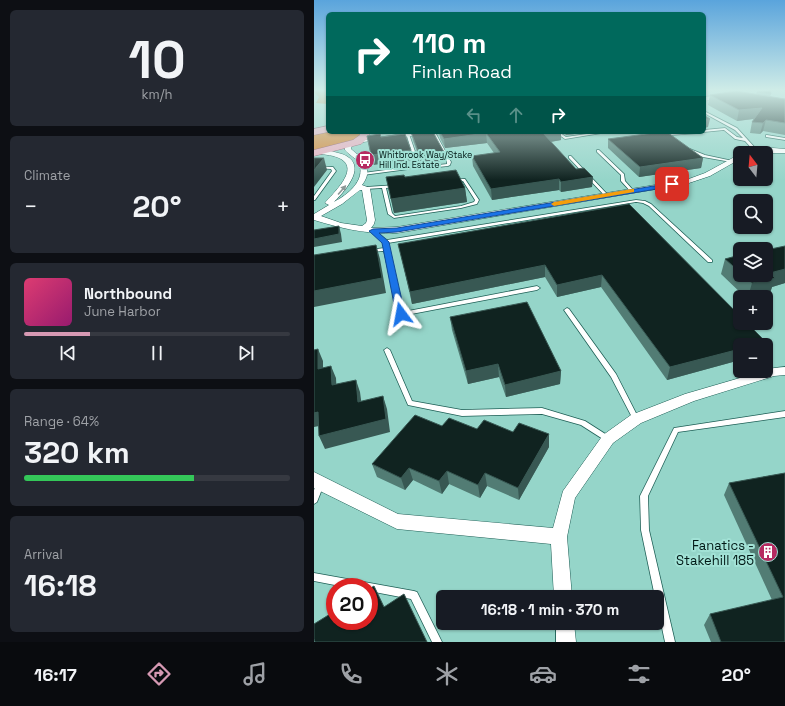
<!DOCTYPE html>
<html lang="en">
<head>
<meta charset="utf-8">
<style>
	:root { --surface:#171b24; --page:#242831; --text:#f1f3f6; --muted:#9ea1a6; --line:#363941; --accent:#d699b3 }
	body { margin:0; font-family:"Space Grotesk",sans-serif; background:var(--page); color:var(--text); height:100vh; display:flex; flex-direction:column; font-size:15px; white-space:nowrap }
	* { box-sizing:border-box; margin:0 }
	p { font-size:13px; color:var(--muted) }
	.icon { flex:none; width:22px; height:22px; fill:none; stroke:currentColor; stroke-width:2; stroke-linecap:round; stroke-linejoin:round }
	.map { position:relative; flex:1; overflow:hidden }
	.drawer { display:flex; flex-direction:column; gap:10px; padding:10px; background:#0d0f14; width:314px }
	.drawer>* { flex:none }
	.guide { position:absolute; left:12px; top:12px; width:380px; height:122px; border-radius:6px; box-shadow:0 1px 3px #0004; background:#00695c; color:#fff; overflow:hidden }
	.needle { width:26px; rotate:344deg }
	.tools { position:absolute; left:419px; top:146px; display:grid; gap:8px }
	.tools a { display:grid; place-items:center; width:40px; height:40px; border-radius:6px; background:var(--surface); box-shadow:0 1px 3px #0004; font-size:20px }
	.speed { position:absolute; left:12px; top:578px; display:flex; gap:8px; font-size:20px; font-weight:700; text-align:center }
	.speed>* { display:grid; place-content:center; width:52px; height:52px; border-radius:50%; background:var(--surface); box-shadow:0 1px 3px #0004; line-height:1 }
	.speed .limit { border:6px solid #d22; background:#fff; color:#111 }
	.pin { position:absolute; display:grid; place-items:center; width:34px; height:34px; color:#fff; margin:-17px; border-radius:8px; box-shadow:0 2px 6px #0006 }
	.me { position:absolute; width:44px; margin:-22px; rotate:347deg; stroke-linejoin:round; filter:drop-shadow(0 0 3px #0008) }
	.turn { display:flex; align-items:center; gap:14px; height:84px; padding:0 20px; font-size:18px }
	.turn .icon { width:52px; height:52px; stroke-width:2.5 }
	.turn b { display:block; font-size:28px; line-height:34px }
	.lanes { display:flex; align-items:center; height:38px; padding:0 20px; background:#0003; justify-content:center; gap:20px; direction:ltr }
	.lanes .off { opacity:.35 }
	.big { font-size:30px; font-weight:600; line-height:1.1 }
	.drawer .tile { flex:1; display:flex; flex-direction:column; justify-content:center; gap:6px; min-width:0; padding:0 14px; border-radius:6px; background:var(--page) }
	.drawer .dial { align-items:center; gap:0 }
	.dial b { font-size:52px; line-height:1 }
	.song { display:flex; align-items:center; gap:12px }
	.cover { width:48px; height:48px; border-radius:6px; background:linear-gradient(135deg,hsl(340 70% 55%),hsl(320 70% 35%)) }
	.played { height:4px; border-radius:2px; background:linear-gradient(90deg,var(--accent) 25%,var(--line) 25%) }
	.keys { display:flex; justify-content:space-around; direction:ltr }
	.heat { display:flex; justify-content:space-between; align-items:center; font-size:22px; direction:ltr }
	.charge { height:6px; border-radius:3px; background:linear-gradient(90deg,#34c759 64%,var(--line) 0) }
	.trip { position:absolute; left:122px; top:590px; width:228px; height:40px; border-radius:6px; background:var(--surface); box-shadow:0 1px 3px #0004; font-weight:600; line-height:40px; text-align:center }
	.menu { display:flex; height:64px; justify-content:space-around; align-items:center; background:#090b0e; color:var(--muted) }
	.menu .icon { width:28px; height:28px }
	.menu .current { color:var(--accent) }
	.menu b { font-size:18px; color:var(--text) }
	main { display:flex; flex:1; min-height:0 }
	.map>svg:first-child { display:block }
	.green { fill:#d48739 }
	.forest { fill:#c37725 }
	.lines { fill:none; stroke-linecap:round; stroke-linejoin:round }
	.lane-casing { stroke:#1e5f56; stroke-width:1.5 }
	.street-casing { stroke:#1e5f56; stroke-width:1 }
	.primary-casing { stroke:#90586a; stroke-width:1 }
	.lane { fill:#fff; fill-rule:evenodd }
	.street { fill:#fff; fill-rule:evenodd }
	.primary { fill:#ebb0c1; fill-rule:evenodd }
	.wall { fill:#527c74 }
	.shaded-wall { fill:#385853 }
	.building { fill:#102320; stroke:#385853 }
	.oneway { fill:#8c9796 }
	.route { fill:#1a73e8; stroke:#114b97 }
	.slow { fill:#f59e0b }
	.labels { text-anchor:middle; stroke-width:4; stroke-linejoin:round; paint-order:stroke }
	.far-poi-label { font-size:9px; fill:#001815; stroke:#a2e2d6; text-anchor:start }
	.near-poi-label { font-size:13px; fill:#001815; stroke:#a2e2d6; text-anchor:end }
</style>
</head>
<body>
<main>
<section class="drawer">
<div class="tile dial"><b>10</b><p>km/h</p></div>
<div class="tile"><p>Climate</p>
<div class="heat"><a>−</a><b class="big">20°</b><a>+</a></div>
</div>
<div class="tile">
<div class="song"><i class="cover"></i><div><b>Northbound</b><p>June Harbor</p></div></div>
<div class="played"></div>
<div class="keys"><svg class="icon" aria-label="previous" viewBox="0 0 24 24"><path d="M18 5L8 12l10 7zM5 5v14"/></svg><svg class="icon" aria-label="pause" viewBox="0 0 24 24"><path d="M8 5v14M16 5v14"/></svg><svg class="icon" aria-label="next" viewBox="0 0 24 24"><path d="M6 5l10 7-10 7zM19 5v14"/></svg></div>
</div>
<div class="tile"><p>Range · 64%</p><b class="big">320 km</b><div class="charge"></div></div>
<div class="tile"><p>Arrival</p><b class="big">16:18</b></div>
</section>
<div class="map">
<svg width="471" height="642" viewBox="0 0 471 642">
	<rect width="100%" height="100%" fill="#95d5c9"/>
	<path class="green" d="M14,132H46L47,133L46,137L38,141L0,151V134Z"/>
	<path class="forest" d="M0,90H14V104L2,103L5,97L0,92Z"/>
	<g class="lines">
		<defs>
			<path id="lane" d="M390,111L423,128L444,151V153H442L431,141L421,139L410,130L390,132V130L411,128L423,137L429,138L421,130L390,113Z
				M117,132H121L137,162L136,165L134,166L105,169L102,166L92,133L95,134L106,166L107,167L133,164V162Z
				M241,132H245L252,137L286,132H294L251,139Z
				M372,132H388L386,133L356,135L354,134L356,133Z
				M453,135L471,138V140L452,137V135Z
				M374,149H376L391,155L419,161L417,162L389,157L374,151Z
				M283,150H285L310,174L311,181L319,190V192H317L307,181V175L283,152Z
				M255,156H257L293,194V196H291L255,158Z
				M0,166L18,167H19L22,171L1,200H0V196L18,171L17,169L0,168Z
				M94,167L96,168L95,169L49,175L47,174L49,173Z
				M138,178L151,179L165,200L163,204L147,208L80,218L74,214L68,188L52,189L50,188L52,187L82,185V187L72,188L78,213L81,216L147,206L160,202L161,200L149,181L138,180Z
				M322,200L331,201L337,204L398,260V262H394L335,206L329,203L322,202L74,243V249L89,312L223,286L226,288L223,290L87,316L84,314L70,251L56,252L54,251L56,250L70,248V242L57,232V231L59,230L73,240Z
				M253,308L255,309L302,374L325,419L324,421L322,422L320,421L297,377L250,310Z
				M73,348L76,350L98,401L148,410L228,408L271,421L296,437L297,439L296,441L294,442L292,441L267,425L228,414L148,416L94,405L70,350Z
				M471,411V417L364,432L334,496L335,530L361,642H351L343,604V597H341L327,530L326,496L360,428Z
				M6,481L9,482L10,484L3,502L0,504V490L3,482Z
				M0,573L100,591L103,592L128,642H118L97,599L55,591V587H31L0,581Z"/>
			<path id="street" d="M409,95L412,97L411,98L390,101V97Z
				M101,132H117L114,134L41,143L37,147V149C50,160 60,169 48,185L56,188L61,220L60,224L57,228L83,227L372,180L391,173L426,154V159L396,176L372,184L83,233C51,234 30,229 0,220V214L15,205L11,203C18,194 46,170 27,159C20,155 11,155 3,153V151C11,149 20,152 28,154C55,164 32,190 20,202C33,195 52,181 45,163C42,158 34,154 31,150V147L36,142ZM46,190H48L53,220L52,223L48,226L27,223L7,216L28,204Z
				M459,148L471,149V153H432L435,151Z
				M471,367V375L460,376L380,401L327,423L299,443L261,498L253,537L258,597H240L237,544L83,529L0,488V472L84,514L239,528L249,491L289,435L317,415L371,394L460,368Z
				M242,623H260L262,642H242Z"/>
			<path id="primary" d="M14,126V132L0,135V129Z
				M46,132H56L54,138L47,144L0,156V150L39,140L46,135Z"/>
		</defs>
		<use href="#lane" class="lane-casing"/>
		<use href="#street" class="street-casing"/>
		<use href="#primary" class="primary-casing"/>
		<use href="#lane" class="lane"/>
		<use href="#street" class="street"/>
		<use href="#primary" class="primary"/>
	</g>
	<path class="wall" d="M443,92L457,94L456,97L471,99V135L449,131L446,134L436,133L438,122L440,119L423,121L394,105L396,95L442,94Z
		M97,132L130,152L131,161L108,165L99,141Z
		M125,132H247V140L237,142L262,169L279,177L278,187L247,192L245,190L178,200L159,166L158,156L180,153L173,143L131,148L126,138Z
		M248,132H278L252,135Z
		M294,139L389,158L387,168L325,177L294,148Z
		M72,177H91L151,188L153,202L80,213Z
		M315,204L452,342L451,345H426V360L353,380L287,287L243,297L231,277L98,304L87,255Z
		M471,246V283L458,287L456,293L442,297H431L407,274L411,259L426,255V275H452Z
		M136,317L247,371L246,384L192,397L185,377L154,384L138,330Z
		M163,429L235,447L205,500L173,486L166,498L135,484L128,494L99,480L91,490L63,477L58,464Z
		M471,473V642H397L390,625L396,614L458,600L410,495L415,483Z"/>
	<path class="shaded-wall" d="M448,108L446,118L423,121L425,110Z
		M390,119H396L394,127L390,128Z
		M452,120L449,131L446,134L449,123Z
		M239,132H247V140L229,143V133Z
		M252,132H278L252,135Z
		M172,133L173,143L131,148L130,139Z
		M97,150L98,160L59,165L57,155Z
		M130,152L131,161L108,165L106,156Z
		M10,158L13,170L0,187V170Z
		M389,158L387,168L325,177L326,167Z
		M279,177L278,187L247,192V182Z
		M245,179V190L178,200L177,189Z
		M151,188L153,202L80,213L77,199Z
		M25,226L27,234L28,242L0,247V239Z
		M62,245L66,259L72,293L0,307V291Z
		M231,265V277L98,304L96,292Z
		M471,266V283L458,287L456,293L442,297H434L438,283L456,273Z
		M288,275L287,287L243,297V285Z
		M452,342L451,345H441Z
		M4,349L9,361V381L4,369Z
		M426,349V360L353,380L356,367Z
		M184,364L185,377L154,384L152,371Z
		M17,366L22,378L23,398L18,385Z
		M247,371L246,384L192,397L191,385Z
		M42,380L46,392L49,415L44,402Z
		M69,396L73,409L76,432L11,449L5,436Z
		M4,412L10,425L0,427V413Z
		M235,434V447L205,500L204,488Z
		M95,468L99,480L91,490L87,478Z
		M133,471L135,484L128,494L125,481Z
		M171,473L173,486L166,498L164,485Z"/>
	<path class="building" d="M456,90L457,94L443,92Z
		M422,91L471,99V123L452,120L449,123L438,122L448,108L425,110L396,95Z
		M390,115L396,119H390Z
		M97,132H119L130,152L106,156Z
		M126,132H239L229,133L262,169L270,168L279,177L247,182L245,179L177,189L158,156L186,152L172,133L130,139Z
		M347,132H353L389,158L326,167L294,139Z
		M66,134L67,137L91,134L97,150L57,155L53,136Z
		M0,158H10L0,170Z
		M142,170L151,188L77,199L72,177L90,175L91,177Z
		M315,204L426,316V323H433L452,342L441,345H426V349L356,367L288,275L243,285L231,265L96,292L84,244Z
		M25,226V234L0,239V230Z
		M62,245L68,278L0,291V255Z
		M471,246V269L456,273L461,278L438,283L429,275H452V250Z
		M426,255V272L411,259Z
		M213,302L247,371L191,385L184,364L152,371L136,317Z
		M4,349V369L17,366L18,385L42,380L44,402L69,396L72,419L5,436L4,412L0,413V350Z
		M101,415L128,426L135,418L163,429L170,420L199,432L205,423L235,434L204,488L171,473L164,485L133,471L125,481L95,468L87,478L58,464Z
		M471,473V642H407L396,614L469,597L415,483Z
		M60,586L70,607L90,594L113,642H1L0,639V624L21,611V621H55V589Z"/>
	<defs><path id="oneway-solid" d="M-6-.8H1V-3.2L6.5 0L1 3.2V.8H-6Z"/></defs>
	<use class="oneway" href="#oneway-solid" transform="translate(28 190) rotate(-49)"/>
	<linearGradient id="sky" x2="0" y2="1"><stop stop-color="#5aa4dc"/><stop offset="0.5" stop-color="#cfece7"/><stop offset="1" stop-color="#cfece7" stop-opacity="0"/></linearGradient>
	<rect width="471" height="180" fill="url(#sky)"/>
	<path class="route" d="M358,183L362,184L361,186L83,232L65,233L75,242L91,314L87,317L82,314L68,243L55,231L59,229L83,228Z"/>
	<path class="slow" d="M318,189H320V192L240,206L237,204L240,202Z"/>
	<defs>
		<symbol id="bus-disc" viewBox="-11 -11 22 22"><circle r="9.5" fill="#b62a61" stroke="#a2e2d6"/><path d="M-5-6H5V4H4V6H2V4H-2V6H-4V4H-5ZM-3.5-4V0h7V-4ZM-3.5 1.2v1.5H-2V1.2ZM2 1.2v1.5H3.5V1.2Z" fill="#fff"/></symbol>
		<symbol id="building-disc" viewBox="-11 -11 22 22"><circle r="9.5" fill="#b62a61" stroke="#a2e2d6"/><path d="M-4-6H4V6H1V3H-1V6H-4ZM-2.5-4.3h1.7v1.8h-1.7ZM.8-4.3h1.7v1.8H.8ZM-2.5-1h1.7V.8h-1.7ZM.8-1h1.7V.8H.8Z" fill="#fff"/></symbol>
	</defs>
	<g fill-rule="evenodd">
		<use href="#bus-disc" x="40" y="149" width="22" height="22"/>
		<use href="#building-disc" x="443" y="541" width="22" height="22"/>
	</g>
	<g class="labels">
		<g class="far-poi-label">
			<text x="65" y="158">Whitbrook Way/Stake<tspan x="65" dy="10">Hill Ind. Estate</tspan></text>
		</g>
		<g class="near-poi-label">
			<text x="440" y="550">Fanatics -<tspan x="440" dy="15">Stakehill 185</tspan></text>
		</g>
	</g>
</svg>
<div class="tools">
<a><svg class="needle" viewBox="-14 -14 28 28"><path d="M0-13l5 13h-10z" fill="#e53935"/><path d="M0 13l5-13h-10z" fill="#9ea1a6"/></svg></a>
<a><svg class="icon" aria-label="search" viewBox="0 0 24 24"><circle cx="10" cy="10" r="6"/><path d="M15 15l6 6"/></svg></a>
<a><svg class="icon" aria-label="layers" viewBox="0 0 24 24"><path d="M12 4l9 5-9 5-9-5zM3 14l9 5 9-5"/></svg></a>
<a>+</a>
<a>−</a>
</div>
<div class="speed"><div class="limit">20</div></div>
<div class="pin" style="left:358px;top:184px;background:#d93025"><svg class="icon" aria-label="arrive" viewBox="0 0 24 24"><path d="M6 21V4h12l-3 4 3 4H6"/></svg></div>
<svg class="me" style="left:87px;top:314px" viewBox="-20 -20 40 40"><path d="M0-17L14 15 0 8-14 15z" fill="#1a73e8" stroke="#fff" stroke-width="4"/></svg>
<div class="trip">16:18 · 1 min · 370 m</div>
<div class="guide">
<div class="turn"><svg class="icon" aria-label="right" viewBox="0 0 24 24"><path d="M7 20v-9h11M14 6l5 5-5 5"/></svg><div><b>110 m</b>Finlan Road</div></div>
<div class="lanes"><svg class="icon off" aria-label="left" viewBox="0 0 24 24"><path d="M17 20v-9H6M10 6l-5 5 5 5"/></svg><svg class="icon off" aria-label="ahead" viewBox="0 0 24 24"><path d="M12 20V5M6 11l6-6 6 6"/></svg><svg class="icon" aria-label="right" viewBox="0 0 24 24"><path d="M7 20v-9h11M14 6l5 5-5 5"/></svg></div>
</div>
</div>
</main>
<nav class="menu">
<b>16:17</b>
<svg class="icon current" aria-label="directions" viewBox="0 0 24 24"><path d="M12 3l9 9-9 9-9-9zM9 14v-3h6M13 9l2 2-2 2"/></svg>
<svg class="icon" aria-label="music" viewBox="0 0 24 24"><path d="M9 18V5l10-2v13"/><circle cx="6" cy="18" r="3"/><circle cx="16" cy="16" r="3"/></svg>
<svg class="icon" aria-label="phone" viewBox="0 0 24 24"><path d="M5 4h4l2 5-3 2q2 4 5 5l2-3 5 2v4C11 20 4 13 5 4z"/></svg>
<svg class="icon" aria-label="climate" viewBox="0 0 24 24"><path d="M12 3v18M4 7l16 10M4 17L20 7"/></svg>
<svg class="icon" aria-label="car" viewBox="0 0 24 24"><path d="M5 17H2v-5l4-1 3-4h7l3 4 3 1v5h-3M9 17h6M6 11h13"/><circle cx="7" cy="17" r="2"/><circle cx="17" cy="17" r="2"/></svg>
<svg class="icon" aria-label="filters" viewBox="0 0 24 24"><path d="M4 7h16M4 17h16"/><circle cx="9" cy="7" r="2"/><circle cx="15" cy="17" r="2"/></svg>
<b>20°</b>
</nav>
</body>
</html>
